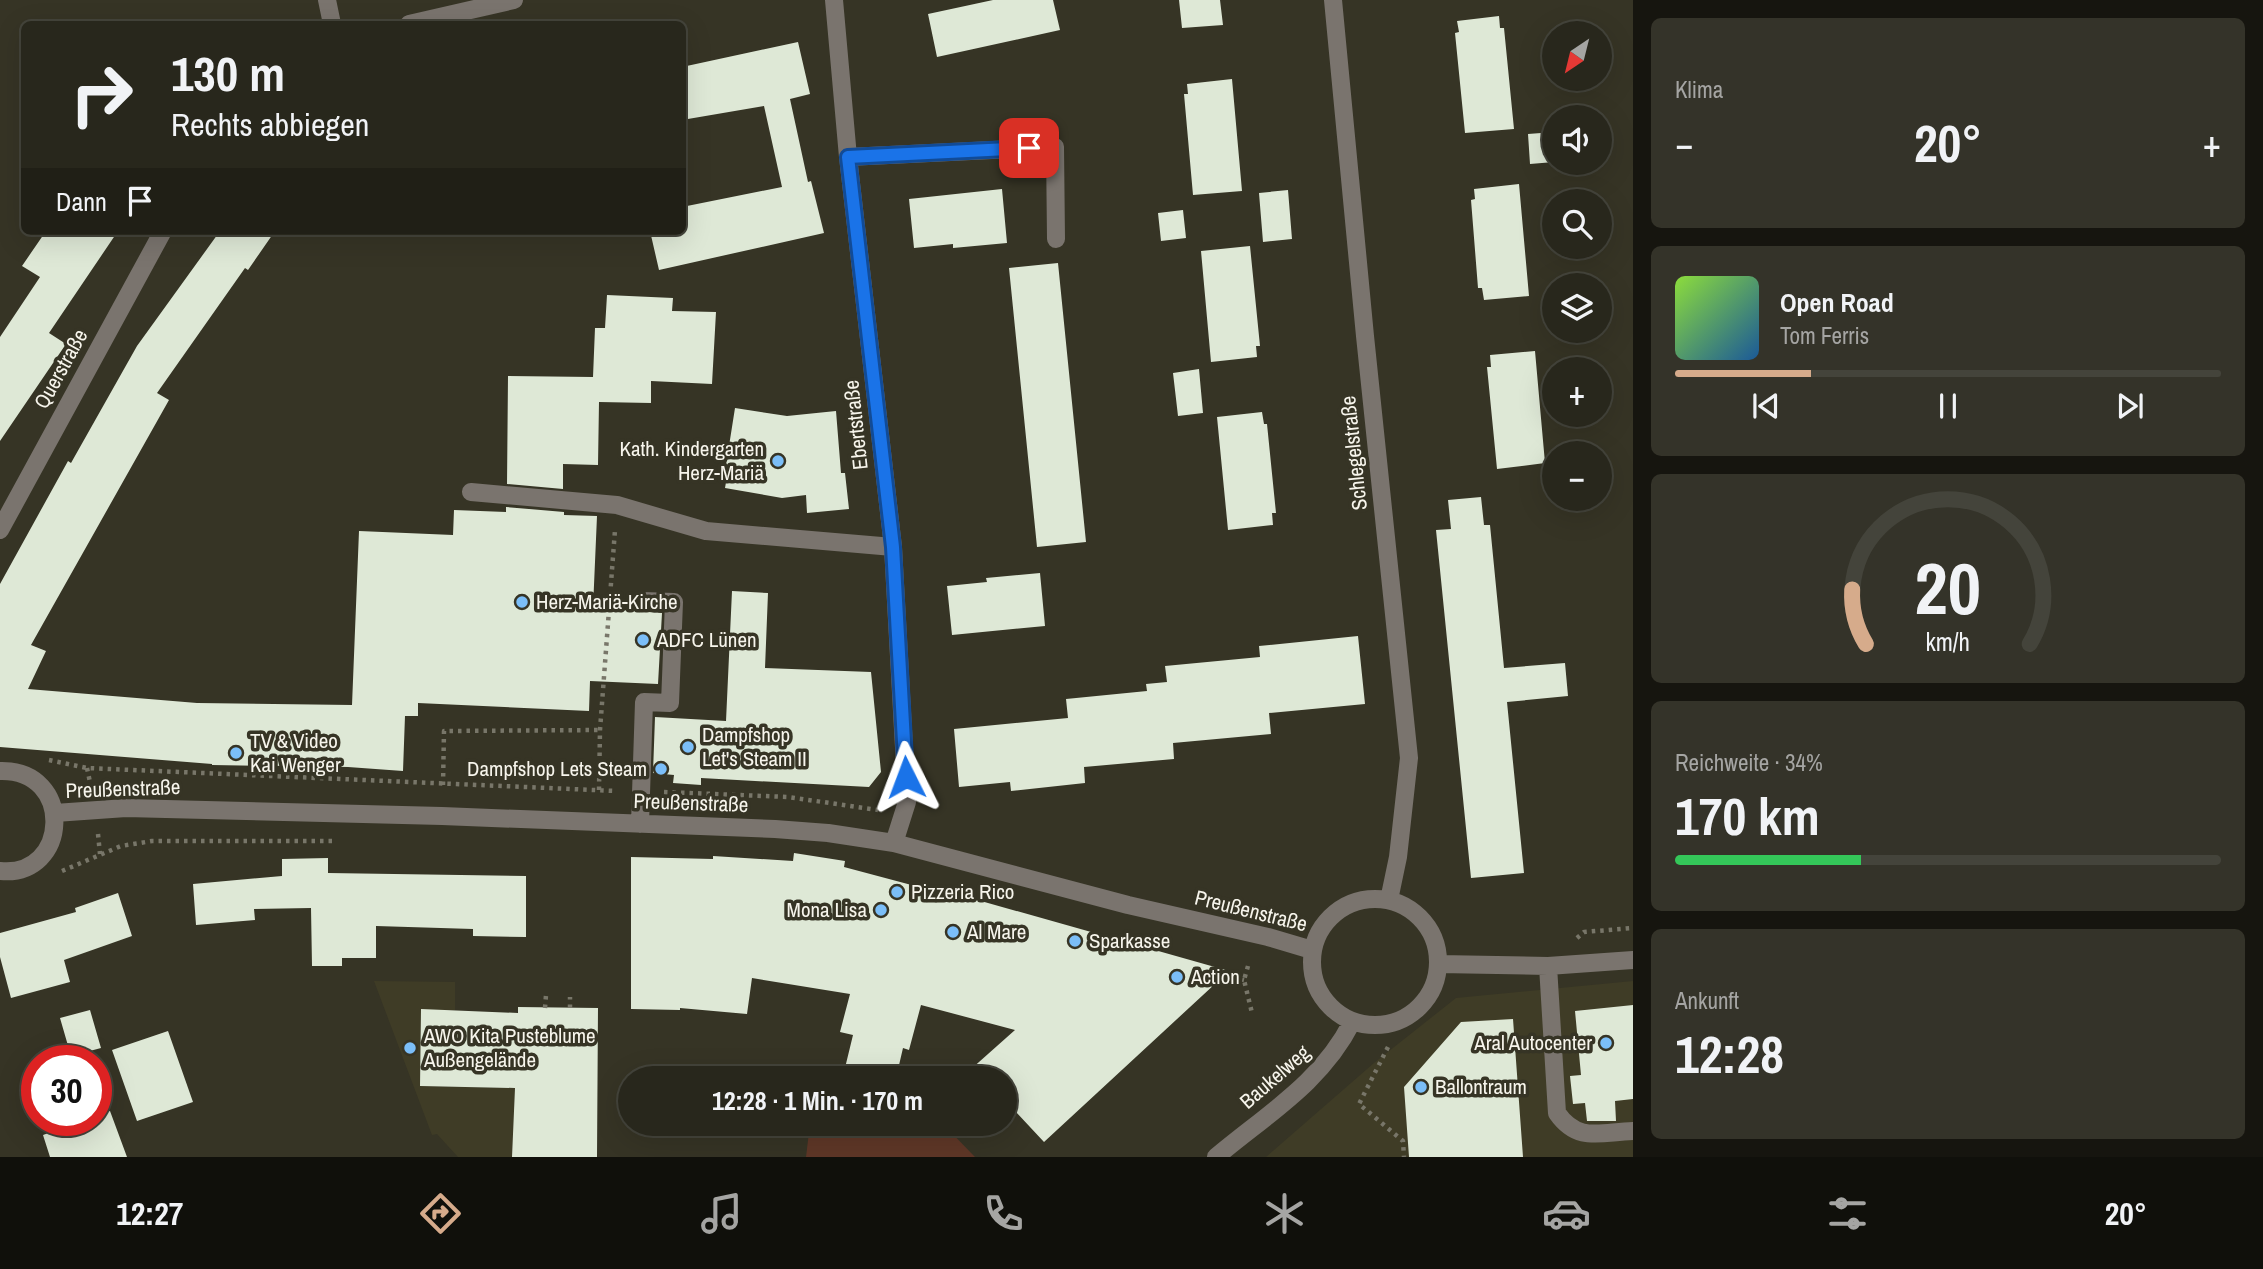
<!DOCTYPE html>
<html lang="de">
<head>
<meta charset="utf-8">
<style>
	:root { --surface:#28271c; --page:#343329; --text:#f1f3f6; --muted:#a5a5a3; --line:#44443b; --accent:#d6ab8b }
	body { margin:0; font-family:"Archivo Narrow",sans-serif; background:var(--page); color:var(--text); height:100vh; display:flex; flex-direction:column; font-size:26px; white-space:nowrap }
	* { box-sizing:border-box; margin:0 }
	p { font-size:23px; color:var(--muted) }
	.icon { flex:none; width:38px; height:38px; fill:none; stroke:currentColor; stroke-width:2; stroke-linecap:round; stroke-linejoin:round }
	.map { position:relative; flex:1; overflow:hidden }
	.details { display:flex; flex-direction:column; gap:18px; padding:18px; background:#16150f; width:630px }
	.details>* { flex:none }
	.hud { position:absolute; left:21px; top:21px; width:665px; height:214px; border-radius:10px; box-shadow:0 7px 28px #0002,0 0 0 2px var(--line); background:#28271c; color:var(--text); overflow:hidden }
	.needle { width:46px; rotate:215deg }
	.controls { position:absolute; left:1542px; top:21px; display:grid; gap:14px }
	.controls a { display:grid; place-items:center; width:70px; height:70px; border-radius:50%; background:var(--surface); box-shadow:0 7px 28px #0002,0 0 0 2px var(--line); font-size:35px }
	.speed { position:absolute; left:21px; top:1045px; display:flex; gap:14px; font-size:35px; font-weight:700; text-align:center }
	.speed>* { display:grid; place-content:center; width:91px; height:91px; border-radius:50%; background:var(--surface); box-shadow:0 7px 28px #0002,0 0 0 2px var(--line); line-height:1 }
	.speed .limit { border:10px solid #d22; background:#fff; color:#111 }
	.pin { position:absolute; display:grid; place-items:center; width:60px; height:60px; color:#fff; margin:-30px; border-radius:14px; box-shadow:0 4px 10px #0006 }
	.me { position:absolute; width:77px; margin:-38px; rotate:357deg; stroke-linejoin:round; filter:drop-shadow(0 0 5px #0008) }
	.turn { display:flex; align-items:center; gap:24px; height:147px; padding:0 35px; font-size:32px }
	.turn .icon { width:91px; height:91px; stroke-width:2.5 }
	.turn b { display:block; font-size:49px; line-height:60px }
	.then { display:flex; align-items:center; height:66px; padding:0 35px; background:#0003; gap:14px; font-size:26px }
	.big { font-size:52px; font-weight:700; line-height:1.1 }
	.details .card { flex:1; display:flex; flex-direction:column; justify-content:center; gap:10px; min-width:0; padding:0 24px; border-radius:10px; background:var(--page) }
	.details .dial { align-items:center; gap:0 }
	.dial svg { height:182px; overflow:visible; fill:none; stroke:var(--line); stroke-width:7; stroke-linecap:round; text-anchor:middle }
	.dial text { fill:var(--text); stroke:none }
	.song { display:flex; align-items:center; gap:21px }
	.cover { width:84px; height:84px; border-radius:10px; background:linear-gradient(135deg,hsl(90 70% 55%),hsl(210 70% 35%)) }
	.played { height:7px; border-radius:4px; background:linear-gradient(90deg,var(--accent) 25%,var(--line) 25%) }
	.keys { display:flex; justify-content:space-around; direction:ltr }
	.heat { display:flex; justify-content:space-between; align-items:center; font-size:38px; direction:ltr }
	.charge { height:10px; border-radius:5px; background:linear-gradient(90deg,#34c759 34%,var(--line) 0) }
	.trip { position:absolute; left:618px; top:1066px; width:399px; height:70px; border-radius:35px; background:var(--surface); box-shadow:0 7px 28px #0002,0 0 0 2px var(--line); font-weight:700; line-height:70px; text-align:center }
	.tabs { display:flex; height:112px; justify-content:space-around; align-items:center; background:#10100b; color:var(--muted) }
	.tabs .icon { width:49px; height:49px }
	.tabs .selected { color:var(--accent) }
	.tabs b { font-size:32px; color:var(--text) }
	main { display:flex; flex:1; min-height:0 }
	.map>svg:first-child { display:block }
	.built { fill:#3f3c26 }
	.green { fill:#5f3727 }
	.building { fill:#dee8d6 }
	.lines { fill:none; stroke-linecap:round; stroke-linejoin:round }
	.path { stroke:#787669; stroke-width:4.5; stroke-dasharray:3.5 5; stroke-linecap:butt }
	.minor { stroke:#7a746e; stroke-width:18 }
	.route-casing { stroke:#114b97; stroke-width:18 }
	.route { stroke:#1a73e8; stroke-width:12 }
	.poi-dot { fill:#7bbef8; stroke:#363425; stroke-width:2.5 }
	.labels { text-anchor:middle; stroke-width:7; stroke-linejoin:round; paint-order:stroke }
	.street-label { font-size:21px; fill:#f7f5ec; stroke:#363425 }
	.poi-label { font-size:21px; fill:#f7f5ec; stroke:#363425; text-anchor:start }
</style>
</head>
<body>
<main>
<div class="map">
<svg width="1633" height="1157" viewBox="0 0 1633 1157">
	<rect width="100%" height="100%" fill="#363425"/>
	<path class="built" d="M374,981L455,982V1010H421L420,1086L515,1088L512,1157H458L437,1134L432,1135Z
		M1633,981V1157H1266L1374,1063L1456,998Z"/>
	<path class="green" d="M810,1124H943L975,1157H806Z"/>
	<path class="building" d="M993,0H1053L1060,30L937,57L928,14Z
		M1179,0H1220L1223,25L1182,28Z
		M1499,16L1500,28H1504L1514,129L1465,133L1455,33L1459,32L1457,21Z
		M798,42L810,94L790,99L808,182L811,181L824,233L659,270L650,231H682V207L782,187L764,106L682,120V67Z
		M1232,79L1242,191L1193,195L1184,94H1188L1187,84Z
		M1554,132V162L1530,164L1528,134Z
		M1519,184L1529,296L1484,300L1482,288H1478L1471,200L1475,199L1474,189Z
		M1002,189L1007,243L953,248V244L914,248L909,199Z
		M1288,190L1292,239L1263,242L1259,193Z
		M1183,210L1186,238L1161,241L1158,213Z
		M46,231H118L49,333L66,344L0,441V337L40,277L22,266Z
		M220,231H275L248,270L245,268L157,393L169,400L31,645L46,651L28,689L197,703L352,705L359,531L453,535L454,510L506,512V507L564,512V515L597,516L593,608L662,613L658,684L590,681L589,711L418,703V716H405L403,771L348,767L212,765V764L0,747V584L68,461L71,463L137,346Z
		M1250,246L1260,346H1256L1257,357L1211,362L1201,251Z
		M1058,263L1086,542L1037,547L1009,268Z
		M607,295L673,298L672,311L716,312L712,384L651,381V403L599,402L598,465L563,464V489L507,484L508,376L593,377L595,328H605Z
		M1535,351L1545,463L1497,469L1487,367H1491L1490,355Z
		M1199,369L1203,413L1178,416L1173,373Z
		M735,408L787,416L836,411L841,473H845L849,509L807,513L806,495L782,498L725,488L729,465H726Z
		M1262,412L1264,424H1267L1276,513H1272L1273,525L1228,530L1217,417Z
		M1481,497L1484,525H1490L1504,668L1565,663L1568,696L1507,702L1524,873L1471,878L1436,530L1451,529L1448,500Z
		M1040,573L1045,626L952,635L947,586L987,582L986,578Z
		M732,591L768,593L765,668L871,672L881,772L869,787L701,778V785L673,783L674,775L653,773L655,717L726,721Z
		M1358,636L1365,704L1269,713L1271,734L1173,743L1174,759L1084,767L1085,783L1011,791L1010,782L959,787L954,729L1068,718L1066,699L1147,691L1146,684L1167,682L1165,666L1260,657L1259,646Z
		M794,853L845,861L844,867L934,891L935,888L1229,971L1044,1142L1004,1099V1078H961L1015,1030L921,1005L909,1050L903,1048L896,1078H884L874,1073L844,1072L853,1035L840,1032L850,994L752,978L747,1014L680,1008V1010L631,1009V857L713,859V856L793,861Z
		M328,858V873L526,876V937L473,936V929L376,926V958H342V966H312L311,908L254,909L255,920L196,925L193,884L282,876V859Z
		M118,893L132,936L64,960L70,982L11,998L0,957V933L76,912L75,908Z
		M1633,1005V1099L1615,1101L1616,1121H1587L1585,1103L1573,1104L1570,1076L1581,1075L1575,1011Z
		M518,1007L598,1008L597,1157H512L515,1088L420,1086L421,1009L518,1013Z
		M90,1010L101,1048L71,1056L60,1018Z
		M1513,1019L1523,1157H1409L1404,1087L1461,1022Z
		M168,1031L193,1102L137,1121L112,1050Z
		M110,1111L127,1157H50L43,1135L84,1120H96V1115Z"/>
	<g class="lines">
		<path class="path" d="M49,760L87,768L617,791
			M87,768L91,787
			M443,785L444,731L600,730
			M599,790L600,730L615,530
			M664,792L788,797L878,810
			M98,834L100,854
			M62,871L121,846L152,841H335
			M1577,938L1584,932L1633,928
			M1248,966L1244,980L1252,1013
			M1209,976L1218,974L1244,980
			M545,1008L546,995
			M570,1008V997
			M1388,1047L1359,1104L1403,1141L1404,1157"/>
		<path class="minor" d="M327,0L332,24
			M834,0L848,157L893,547L907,802L894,843
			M1333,0L1365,336L1409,758L1398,857L1389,900
			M409,24L514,0
			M848,157L1055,147L1056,239
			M471,492L617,505L706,531L893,547
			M0,530L163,231
			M0,771C75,769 70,878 0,871
			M55,813L126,808L442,816L775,829L828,833L894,843L1128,905L1268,937L1312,950
			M640,824L644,702L670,703L674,602L642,601
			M1312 962a63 63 0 1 1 126 0a63 63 0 1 1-126 0Z
			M1439,964L1548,966L1633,960
			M1548,966L1557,1113C1578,1143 1600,1132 1633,1131
			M1216,1157C1267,1114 1321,1083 1352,1022"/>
	</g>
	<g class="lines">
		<defs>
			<path id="route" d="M906,777L893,547L848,157L1029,148"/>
		</defs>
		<use href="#route" class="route-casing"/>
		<use href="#route" class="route"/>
	</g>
	<g class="poi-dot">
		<circle cx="778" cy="461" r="7"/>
		<circle cx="522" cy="602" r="7"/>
		<circle cx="643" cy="640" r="7"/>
		<circle cx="688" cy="747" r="7"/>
		<circle cx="236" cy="753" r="7"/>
		<circle cx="661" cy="769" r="7"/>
		<circle cx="897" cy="892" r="7"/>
		<circle cx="881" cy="910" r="7"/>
		<circle cx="953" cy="932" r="7"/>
		<circle cx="1075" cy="941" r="7"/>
		<circle cx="1177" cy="977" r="7"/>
		<circle cx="1606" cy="1043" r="7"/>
		<circle cx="410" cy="1048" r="7"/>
		<circle cx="1421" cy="1087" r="7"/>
	</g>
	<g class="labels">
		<g class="street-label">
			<text transform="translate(61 369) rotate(-61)" y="7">Querstraße</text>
			<text transform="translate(856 425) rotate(-96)" y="7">Ebertstraße</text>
			<text transform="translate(1354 453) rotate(-96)" y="7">Schlegelstraße</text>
			<text transform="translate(123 789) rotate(-2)" y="7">Preußenstraße</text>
			<text transform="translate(691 803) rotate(2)" y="7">Preußenstraße</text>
			<text transform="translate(1251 911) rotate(14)" y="7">Preußenstraße</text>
			<text transform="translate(1275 1077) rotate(-41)" y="7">Baukelweg</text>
		</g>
		<g class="poi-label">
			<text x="764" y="456" text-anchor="end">Kath. Kindergarten<tspan x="764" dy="24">Herz-Mariä</tspan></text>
			<text x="536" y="609">Herz-Mariä-Kirche</text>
			<text x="657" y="647">ADFC Lünen</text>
			<text x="702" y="742">Dampfshop<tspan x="702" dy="24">Let's Steam II</tspan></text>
			<text x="250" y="748">TV &amp; Video<tspan x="250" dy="24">Kai Wenger</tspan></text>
			<text x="647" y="776" text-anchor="end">Dampfshop Lets Steam</text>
			<text x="911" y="899">Pizzeria Rico</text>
			<text x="867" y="917" text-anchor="end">Mona Lisa</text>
			<text x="967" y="939">Al Mare</text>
			<text x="1089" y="948">Sparkasse</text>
			<text x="1191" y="984">Action</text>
			<text x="424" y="1043">AWO Kita Pusteblume<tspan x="424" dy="24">Außengelände</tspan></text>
			<text x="1592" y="1050" text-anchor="end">Aral Autocenter</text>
			<text x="1435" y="1094">Ballontraum</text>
		</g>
	</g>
</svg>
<div class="controls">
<a><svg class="needle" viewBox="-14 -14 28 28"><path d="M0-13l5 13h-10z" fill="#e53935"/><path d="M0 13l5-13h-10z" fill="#a5a5a3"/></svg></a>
<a><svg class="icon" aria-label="sound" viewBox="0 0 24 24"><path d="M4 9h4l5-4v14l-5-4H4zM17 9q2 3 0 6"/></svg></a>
<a><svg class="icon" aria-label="search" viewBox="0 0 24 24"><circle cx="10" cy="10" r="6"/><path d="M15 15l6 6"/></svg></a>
<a><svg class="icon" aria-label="layers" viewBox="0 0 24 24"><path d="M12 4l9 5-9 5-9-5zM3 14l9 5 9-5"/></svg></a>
<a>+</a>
<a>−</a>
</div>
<div class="speed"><div class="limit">30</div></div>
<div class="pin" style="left:1029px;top:148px;background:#d93025"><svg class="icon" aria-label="arrive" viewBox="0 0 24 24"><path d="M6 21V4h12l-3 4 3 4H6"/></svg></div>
<svg class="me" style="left:906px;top:777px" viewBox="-20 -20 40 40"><path d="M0-17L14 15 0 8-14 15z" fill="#1a73e8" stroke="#fff" stroke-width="4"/></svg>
<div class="trip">12:28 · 1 Min. · 170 m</div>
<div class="hud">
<div class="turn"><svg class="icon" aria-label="right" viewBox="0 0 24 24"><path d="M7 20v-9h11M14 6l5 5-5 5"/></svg><div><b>130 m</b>Rechts abbiegen</div></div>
<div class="then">Dann<svg class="icon" aria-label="arrive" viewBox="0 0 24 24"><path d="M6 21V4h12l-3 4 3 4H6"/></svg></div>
</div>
</div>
<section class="details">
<div class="card"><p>Klima</p>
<div class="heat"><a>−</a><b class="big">20°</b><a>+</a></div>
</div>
<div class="card">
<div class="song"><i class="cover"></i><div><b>Open Road</b><p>Tom Ferris</p></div></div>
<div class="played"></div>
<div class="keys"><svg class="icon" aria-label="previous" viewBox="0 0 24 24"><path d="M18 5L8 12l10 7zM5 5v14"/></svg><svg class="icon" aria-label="pause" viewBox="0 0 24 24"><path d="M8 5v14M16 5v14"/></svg><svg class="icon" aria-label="next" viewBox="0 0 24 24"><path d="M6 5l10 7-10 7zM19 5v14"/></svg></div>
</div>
<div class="card dial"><svg viewBox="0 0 100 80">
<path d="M14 69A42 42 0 1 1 86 69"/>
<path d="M14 69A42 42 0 0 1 8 45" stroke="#d6ab8b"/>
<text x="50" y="56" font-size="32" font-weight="700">20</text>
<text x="50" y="72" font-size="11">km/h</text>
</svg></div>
<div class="card"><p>Reichweite · 34%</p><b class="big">170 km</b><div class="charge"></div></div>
<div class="card"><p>Ankunft</p><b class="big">12:28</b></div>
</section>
</main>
<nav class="tabs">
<b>12:27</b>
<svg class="icon selected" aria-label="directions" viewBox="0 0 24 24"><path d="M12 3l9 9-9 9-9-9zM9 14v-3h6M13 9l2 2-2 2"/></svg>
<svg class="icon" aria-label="music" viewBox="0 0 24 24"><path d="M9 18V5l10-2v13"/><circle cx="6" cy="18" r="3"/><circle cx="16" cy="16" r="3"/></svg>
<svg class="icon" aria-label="phone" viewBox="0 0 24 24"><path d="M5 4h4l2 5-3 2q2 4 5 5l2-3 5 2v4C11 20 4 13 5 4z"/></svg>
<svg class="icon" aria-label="climate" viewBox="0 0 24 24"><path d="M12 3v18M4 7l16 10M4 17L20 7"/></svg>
<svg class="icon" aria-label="car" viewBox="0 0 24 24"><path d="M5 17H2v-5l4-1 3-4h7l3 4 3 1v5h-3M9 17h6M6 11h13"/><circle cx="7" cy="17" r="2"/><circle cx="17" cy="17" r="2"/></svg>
<svg class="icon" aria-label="filters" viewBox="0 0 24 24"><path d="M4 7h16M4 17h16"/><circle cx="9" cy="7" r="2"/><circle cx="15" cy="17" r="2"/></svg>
<b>20°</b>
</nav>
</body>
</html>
